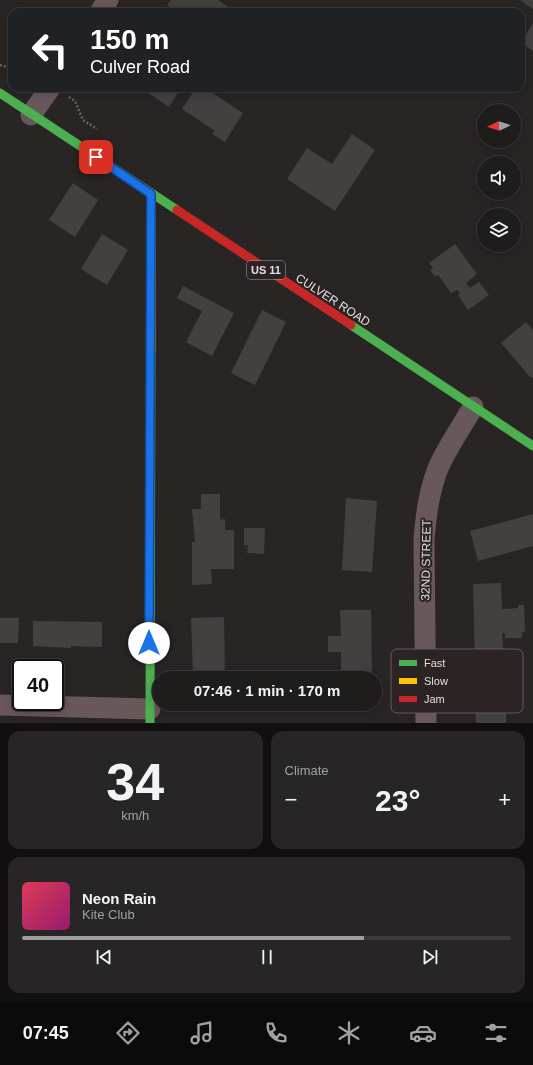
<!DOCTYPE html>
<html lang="en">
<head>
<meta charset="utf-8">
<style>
	:root { --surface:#1f1c1c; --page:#272525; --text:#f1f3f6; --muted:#a1a1a3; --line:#3c3a3b; --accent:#a19d9d }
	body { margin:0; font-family:Helvetica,sans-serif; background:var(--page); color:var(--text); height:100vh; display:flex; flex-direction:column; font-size:15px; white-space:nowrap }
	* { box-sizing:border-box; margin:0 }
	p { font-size:13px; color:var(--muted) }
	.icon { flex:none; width:22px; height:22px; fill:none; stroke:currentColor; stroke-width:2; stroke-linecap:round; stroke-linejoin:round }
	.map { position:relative; height:723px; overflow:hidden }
	.drawer { display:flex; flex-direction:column; gap:8px; padding:8px; background:#110f0f; flex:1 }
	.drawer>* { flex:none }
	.hud { position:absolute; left:8px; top:8px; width:517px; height:84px; border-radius:12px; box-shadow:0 2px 10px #0003,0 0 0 1px var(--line); background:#202124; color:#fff; overflow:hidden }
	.needle { width:26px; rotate:266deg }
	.fabs { position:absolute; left:477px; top:104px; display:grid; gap:8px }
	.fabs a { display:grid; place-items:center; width:44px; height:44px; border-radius:50%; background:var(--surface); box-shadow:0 2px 10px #0003,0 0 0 1px var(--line); font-size:20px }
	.speed { position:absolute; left:12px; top:659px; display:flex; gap:8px; font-size:20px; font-weight:700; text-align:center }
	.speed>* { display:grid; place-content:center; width:52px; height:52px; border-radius:50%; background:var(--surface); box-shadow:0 2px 10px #0003,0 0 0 1px var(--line); line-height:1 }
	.speed .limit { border:2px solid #111; border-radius:6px; background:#fff; color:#111 }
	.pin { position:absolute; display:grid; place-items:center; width:34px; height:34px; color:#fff; margin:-17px; border-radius:8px; box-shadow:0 2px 6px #0006 }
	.me { position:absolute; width:44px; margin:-22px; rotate:0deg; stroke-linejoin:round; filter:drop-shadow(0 0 3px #0008) }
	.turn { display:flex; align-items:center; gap:14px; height:84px; padding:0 16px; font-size:18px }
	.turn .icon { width:52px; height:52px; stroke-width:2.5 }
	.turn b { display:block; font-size:28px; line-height:34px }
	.big { font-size:30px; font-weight:800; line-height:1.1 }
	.drawer .widget { flex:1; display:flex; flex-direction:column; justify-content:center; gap:6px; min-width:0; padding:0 14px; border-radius:12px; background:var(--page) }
	.drawer .dial { align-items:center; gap:0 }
	.dial b { font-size:52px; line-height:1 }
	.song { display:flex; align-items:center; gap:12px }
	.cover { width:48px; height:48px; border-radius:6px; background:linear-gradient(135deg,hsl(350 70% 55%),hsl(320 70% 35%)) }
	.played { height:4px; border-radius:2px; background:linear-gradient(90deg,var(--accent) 70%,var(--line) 70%) }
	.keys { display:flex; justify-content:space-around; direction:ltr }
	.heat { display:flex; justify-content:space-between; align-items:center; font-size:22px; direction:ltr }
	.drawer .tiles { flex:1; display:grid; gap:8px; grid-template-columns:1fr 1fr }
	.widget:last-child { grid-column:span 2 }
	.trip { position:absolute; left:152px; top:671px; width:230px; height:40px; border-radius:20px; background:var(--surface); box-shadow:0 2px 10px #0003,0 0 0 1px var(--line); font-weight:800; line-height:40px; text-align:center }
	.tabs { display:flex; height:64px; justify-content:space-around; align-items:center; background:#0c0b0b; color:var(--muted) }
	.tabs .icon { width:28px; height:28px }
	.tabs .current { color:var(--accent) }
	.tabs b { font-size:18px; color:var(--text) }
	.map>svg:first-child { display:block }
	.building { fill:#434040 }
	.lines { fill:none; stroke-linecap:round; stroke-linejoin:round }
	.path { stroke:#6c6162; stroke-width:2.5; stroke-dasharray:2 2; stroke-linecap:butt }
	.street { stroke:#69585b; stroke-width:21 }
	.fast { stroke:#4caf50; stroke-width:9 }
	.slow { stroke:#ffc107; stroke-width:9 }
	.jam { stroke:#c62828; stroke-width:9 }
	.route-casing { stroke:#114b97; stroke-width:10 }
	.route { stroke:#1a73e8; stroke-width:7 }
	.labels { text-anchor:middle; stroke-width:4; stroke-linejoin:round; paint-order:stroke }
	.shield { fill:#2b2324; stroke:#aba5a6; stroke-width:1 }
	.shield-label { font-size:11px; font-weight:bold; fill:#e2dddd }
	.street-label { font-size:12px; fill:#e2dddd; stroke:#2b2324 }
	.key { fill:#2b2324; stroke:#625b5c; stroke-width:1 }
	.key-label { font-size:11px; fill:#e2dddd }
</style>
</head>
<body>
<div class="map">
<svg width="533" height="723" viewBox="0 0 533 723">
	<rect width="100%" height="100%" fill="#292525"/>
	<path class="building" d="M171,0H218L230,8L228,12H177L167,5Z
		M522,0H533V9L521,1Z
		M533,23V51L521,43Z
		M141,88H181L169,107Z
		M196,88H205L243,113L225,142L212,134L215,131L182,109Z
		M352,134L375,150L335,211L287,179L307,148L332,164Z
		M73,183L98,200L75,237L49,220Z
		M102,234L128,250L107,285L81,269Z
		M455,244L477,274L466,283L470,288L479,282L489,295L468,310L458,295L460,293L457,290L451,293L438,275L435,277L430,270L433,268L429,263Z
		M183,286L234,313L212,356L186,342L202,311L177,298Z
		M262,310L286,322L255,385L231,373Z
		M526,322L533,330V377L531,378L501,343Z
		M201,494H220V520L225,519V530H234V569H211L212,584L192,585V542H195L192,509H201Z
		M346,498L377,501L372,572L342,570Z
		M533,514V546L478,561L470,531Z
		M244,528H265L264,554L247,553L248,545H244Z
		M501,583L502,609L518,608V605H524L525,632H522V638H505V633H502L504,660L475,661L473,584Z
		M340,610H371L372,678H341V652H328V636H341Z
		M224,617L225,678H193L191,618Z
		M0,618H19L18,643H0Z
		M33,621L102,622V647L71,646V648L33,646Z
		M475,704H506V723H476Z"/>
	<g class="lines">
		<path class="path" d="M0,65L12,68
			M69,97L75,101L83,120L97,129"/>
		<path class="street" d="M100,12L108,0
			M31,115L50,88
			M0,705L150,709
			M426,723L424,540C426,515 429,490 439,466C448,446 462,426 473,407"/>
		<path class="fast" d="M0,93L177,210
			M351,325L533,446
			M150,723L151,350"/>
		<path class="slow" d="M151,350V194"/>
		<path class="jam" d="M177,210L351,325"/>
	</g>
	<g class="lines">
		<defs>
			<path id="route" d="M96,157L151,194L149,643"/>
		</defs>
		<use href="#route" class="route-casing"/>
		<use href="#route" class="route"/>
	</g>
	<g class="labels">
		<rect class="shield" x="247" y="261" width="38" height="18" rx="3"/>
		<g class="shield-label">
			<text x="266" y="274">US 11</text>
		</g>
		<g class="street-label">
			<text transform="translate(333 300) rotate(33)" y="4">CULVER ROAD</text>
			<text transform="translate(426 560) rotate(-89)" y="4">32ND STREET</text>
		</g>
	</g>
	<rect x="391" y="649" width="132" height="64" rx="6" class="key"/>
	<rect x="399" y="660" width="18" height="6" fill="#4caf50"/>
	<rect x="399" y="678" width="18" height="6" fill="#ffc107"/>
	<rect x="399" y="696" width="18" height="6" fill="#c62828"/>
	<g class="key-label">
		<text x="424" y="667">Fast</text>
		<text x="424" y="685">Slow</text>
		<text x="424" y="703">Jam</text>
	</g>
</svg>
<div class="fabs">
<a><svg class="needle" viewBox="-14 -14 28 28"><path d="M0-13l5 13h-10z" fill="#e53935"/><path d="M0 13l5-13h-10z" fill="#a1a1a3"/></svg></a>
<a><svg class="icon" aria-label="sound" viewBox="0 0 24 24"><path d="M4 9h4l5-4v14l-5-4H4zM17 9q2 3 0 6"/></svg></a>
<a><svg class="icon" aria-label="layers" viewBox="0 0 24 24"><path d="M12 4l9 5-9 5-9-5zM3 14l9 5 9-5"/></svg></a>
</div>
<div class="speed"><div class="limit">40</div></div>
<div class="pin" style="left:96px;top:157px;background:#d93025"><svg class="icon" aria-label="arrive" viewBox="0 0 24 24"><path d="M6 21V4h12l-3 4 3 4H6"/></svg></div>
<svg class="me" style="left:149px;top:643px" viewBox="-20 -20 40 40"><circle r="19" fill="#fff"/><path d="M0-13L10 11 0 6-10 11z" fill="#1a73e8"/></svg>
<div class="trip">07:46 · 1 min · 170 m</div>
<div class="hud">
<div class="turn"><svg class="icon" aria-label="left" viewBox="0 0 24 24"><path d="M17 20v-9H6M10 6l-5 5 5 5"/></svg><div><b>150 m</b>Culver Road</div></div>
</div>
</div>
<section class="drawer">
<div class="tiles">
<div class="widget dial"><b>34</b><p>km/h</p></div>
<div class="widget"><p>Climate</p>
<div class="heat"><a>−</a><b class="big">23°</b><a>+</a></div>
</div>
<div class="widget">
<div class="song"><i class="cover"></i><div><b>Neon Rain</b><p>Kite Club</p></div></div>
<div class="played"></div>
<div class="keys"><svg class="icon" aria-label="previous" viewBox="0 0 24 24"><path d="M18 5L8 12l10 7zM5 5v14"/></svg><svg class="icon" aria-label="pause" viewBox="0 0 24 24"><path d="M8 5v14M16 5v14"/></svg><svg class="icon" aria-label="next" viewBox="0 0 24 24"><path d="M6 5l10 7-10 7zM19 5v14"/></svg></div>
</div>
</div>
</section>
<nav class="tabs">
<b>07:45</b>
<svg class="icon current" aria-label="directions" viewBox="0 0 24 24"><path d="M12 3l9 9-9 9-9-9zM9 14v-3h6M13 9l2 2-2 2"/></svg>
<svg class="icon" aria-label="music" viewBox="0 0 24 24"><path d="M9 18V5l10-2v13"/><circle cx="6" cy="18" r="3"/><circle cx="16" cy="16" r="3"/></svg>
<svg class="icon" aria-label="phone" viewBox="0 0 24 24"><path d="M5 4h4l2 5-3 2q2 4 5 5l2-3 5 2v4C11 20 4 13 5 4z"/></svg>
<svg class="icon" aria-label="climate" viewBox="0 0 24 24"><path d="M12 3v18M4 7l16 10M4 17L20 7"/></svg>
<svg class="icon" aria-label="car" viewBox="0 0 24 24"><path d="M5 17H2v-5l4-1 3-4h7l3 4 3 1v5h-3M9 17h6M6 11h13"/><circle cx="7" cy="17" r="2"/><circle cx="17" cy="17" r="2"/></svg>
<svg class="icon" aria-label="filters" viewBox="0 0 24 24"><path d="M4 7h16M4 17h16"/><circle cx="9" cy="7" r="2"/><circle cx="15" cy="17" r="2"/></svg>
</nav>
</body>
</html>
